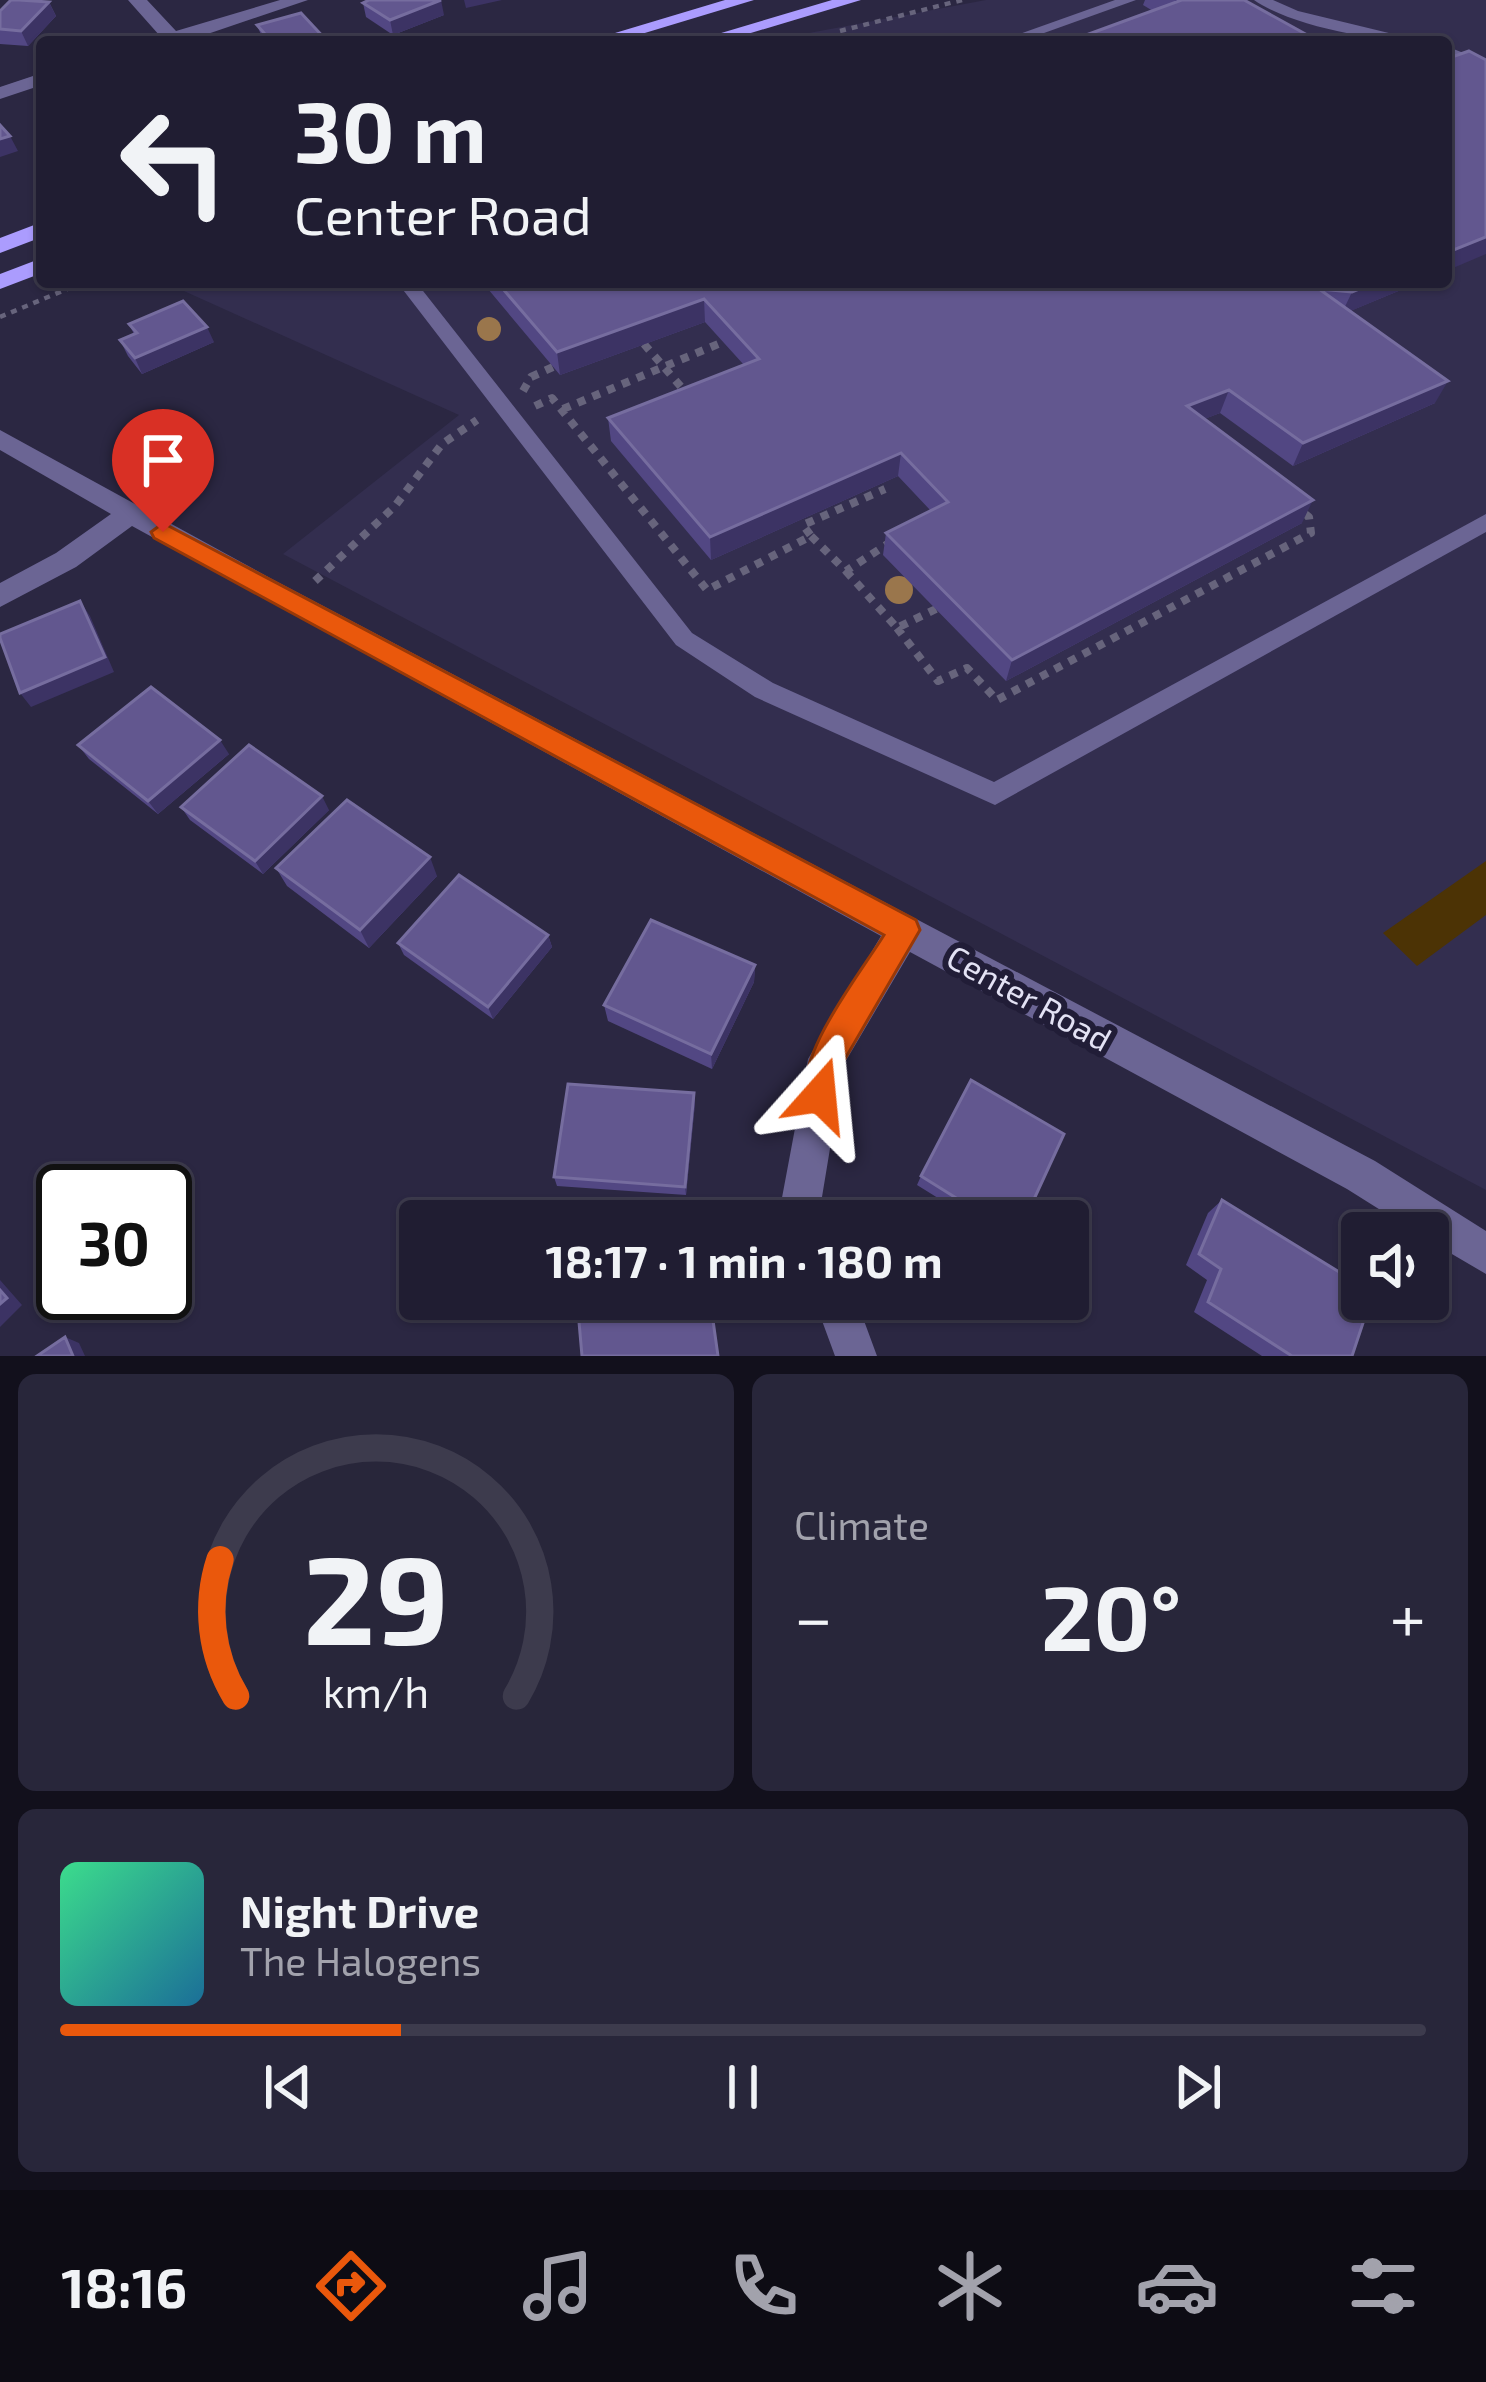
<!DOCTYPE html>
<html lang="en">
<head>
<meta charset="utf-8">
<style>
	:root { --surface:#201d32; --page:#28263a; --text:#f1f3f6; --muted:#a2a2ac; --line:#3d3b4d; --accent:#ea580c }
	body { margin:0; font-family:"Exo 2",sans-serif; background:var(--page); color:var(--text); height:100vh; display:flex; flex-direction:column; font-size:45px; white-space:nowrap }
	* { box-sizing:border-box; margin:0 }
	p { font-size:39px; color:var(--muted) }
	.icon { flex:none; width:66px; height:66px; fill:none; stroke:currentColor; stroke-width:2; stroke-linecap:round; stroke-linejoin:round }
	.map { position:relative; height:1356px; overflow:hidden }
	.details { display:flex; flex-direction:column; gap:18px; padding:18px; background:#12101c; flex:1 }
	.details>* { flex:none }
	.hud { position:absolute; left:36px; top:36px; width:1416px; height:252px; border-radius:12px; box-shadow:0 3px 9px #0004,0 0 0 3px var(--line); background:#201d32; color:var(--text); overflow:hidden }
	.tools { position:absolute; left:1341px; top:1212px; display:grid; gap:24px }
	.tools a { display:grid; place-items:center; width:108px; height:108px; border-radius:12px; background:var(--surface); box-shadow:0 3px 9px #0004,0 0 0 3px var(--line); font-size:60px }
	.speed { position:absolute; left:36px; top:1164px; display:flex; gap:24px; font-size:60px; font-weight:700; text-align:center }
	.speed>* { display:grid; place-content:center; width:156px; height:156px; border-radius:50%; background:var(--surface); box-shadow:0 3px 9px #0004,0 0 0 3px var(--line); line-height:1 }
	.speed .limit { border:6px solid #111; border-radius:18px; background:#fff; color:#111 }
	.pin { position:absolute; display:grid; place-items:center; width:102px; height:102px; color:#fff; margin:-123px -51px; border-radius:50% 50% 50% 0; rotate:-45deg; box-shadow:0 0 12px #0007 }
	.pin .icon { rotate:45deg }
	.me { position:absolute; width:132px; margin:-66px; rotate:18deg; stroke-linejoin:round; filter:drop-shadow(0 0 9px #0008) }
	.turn { display:flex; align-items:center; gap:42px; height:252px; padding:0 60px; font-size:54px }
	.turn .icon { width:156px; height:156px; stroke-width:2.5 }
	.turn b { display:block; font-size:84px; line-height:102px }
	.big { font-size:90px; font-weight:700; line-height:1.1 }
	.details .card { flex:1; display:flex; flex-direction:column; justify-content:center; gap:18px; min-width:0; padding:0 42px; border-radius:18px; background:var(--page) }
	.details .dial { align-items:center; gap:0 }
	.dial svg { height:312px; overflow:visible; fill:none; stroke:var(--line); stroke-width:7; stroke-linecap:round; text-anchor:middle }
	.dial text { fill:var(--text); stroke:none }
	.song { display:flex; align-items:center; gap:36px }
	.cover { width:144px; height:144px; border-radius:18px; background:linear-gradient(135deg,hsl(150 70% 55%),hsl(200 70% 35%)) }
	.played { height:12px; border-radius:6px; background:linear-gradient(90deg,var(--accent) 25%,var(--line) 25%) }
	.keys { display:flex; justify-content:space-around; direction:ltr }
	.heat { display:flex; justify-content:space-between; align-items:center; font-size:66px; direction:ltr }
	.details .tiles { flex:1; display:grid; gap:18px; grid-template-columns:1fr 1fr }
	.card:last-child { grid-column:span 2 }
	.trip { position:absolute; left:399px; top:1200px; width:690px; height:120px; border-radius:12px; background:var(--surface); box-shadow:0 3px 9px #0004,0 0 0 3px var(--line); font-weight:700; line-height:120px; text-align:center }
	.tabs { display:flex; height:192px; justify-content:space-around; align-items:center; background:#0d0c14; color:var(--muted) }
	.tabs .icon { width:84px; height:84px }
	.tabs .selected { color:var(--accent) }
	.tabs b { font-size:54px; color:var(--text) }
	.map>svg:first-child { display:block }
	.built { fill:#332e4f }
	.green { fill:#4c3305 }
	.lines { fill:none; stroke-linecap:round; stroke-linejoin:round }
	.path-far1 { stroke:#67647c; stroke-width:4.5; stroke-dasharray:6 6; stroke-linecap:butt }
	.path { stroke:#67647c; stroke-width:8; stroke-dasharray:8 8; stroke-linecap:butt }
	.lane { fill:#6b6594; fill-rule:evenodd }
	.street { fill:#6b6594; fill-rule:evenodd }
	.primary { fill:#ab9cfe; fill-rule:evenodd }
	.tree { fill:#9a764c }
	.wall { fill:#524783 }
	.shaded-wall { fill:#3c3364 }
	.building { fill:#62578f; stroke:#766d9f; stroke-width:3 }
	.route { fill:#ea580c; stroke:#983908; stroke-width:3 }
	.labels { text-anchor:middle; stroke-width:12; stroke-linejoin:round; paint-order:stroke }
	.street-label { font-size:33px; fill:#e3e2f4; stroke:#211d37 }
</style>
</head>
<body>
<div class="map">
<svg width="1486" height="1356" viewBox="0 0 1486 1356">
	<rect width="100%" height="100%" fill="#2b2742"/>
	<path class="built" d="M986,0H1486V1190L283,554L459,415L164,282H1446V42H760Z"/>
	<path class="green" d="M1486,861V915L1417,966L1383,933Z"/>
	<g class="lines">
		<path class="path-far1" d="M840,31L962,0
			M0,317L84,282"/>
		<path class="path" d="M644,344L689,396
			M523,391L531,377L553,367
			M535,406L552,398L707,590L811,536L803,525L885,489
			M563,409L723,342
			M811,536L846,571L889,543
			M846,571L897,628L936,609
			M315,581L395,506L442,444L477,420
			M897,628L938,681L967,668L997,700L1311,533L1309,517L1299,509"/>
		<path class="lane" d="M1115,0H1136L1019,42H997Z
			M1254,0H1273L1298,11L1426,42C1380,42 1292,27 1254,0Z
			M1446,46L1486,62V73L1446,56Z
			M397,282H416L692,633L773,683L994,782L1486,514V532L995,805L755,697L676,645Z"/>
		<path class="street" d="M128,0H147L176,31L280,0H308L184,42H151L160,36Z
			M42,73V85L0,99V87Z
			M0,430L270,578L1375,1161L1486,1231V1274L1428,1240V1233H1417L1347,1189L910,952L844,1064L821,1203L828,1221H788L781,1203L808,1059L881,936L132,526L76,567L0,607V583L56,553L111,514L0,450Z
			M814,1299H856L877,1356H835Z"/>
		<path class="primary" d="M725,0H754L615,42H585Z
			M832,0H861L721,42H691Z
			M42,222V237L0,253V238Z
			M42,258V273L0,289V274Z"/>
	</g>
	<g class="tree">
		<circle cx="489" cy="329" r="12"/>
		<circle cx="899" cy="590" r="14"/>
	</g>
	<path class="wall" d="M1145,0H1244L1320,42H1067L1153,11L1143,5Z
		M49,2L56,16L28,46L0,44V11Z
		M363,3L444,15L393,35L366,17Z
		M257,25L328,42H264Z
		M487,282H1420L1350,311L1435,403L1293,466L1220,413L1204,419L1302,523L1006,681L883,555L886,533L931,511L898,476L711,560L611,441L608,418L744,365L705,322L560,375L488,289Z
		M129,324L214,342L142,374L128,356L120,340L134,334Z
		M78,745L229,754L158,814L89,759Z
		M181,807L329,810L263,874L190,820Z
		M276,868L437,876L369,948L287,886Z
		M548,935L552,947L493,1019L404,955L398,943Z
		M755,965L754,982L712,1069L608,1021L604,1005Z
		M694,1093L695,1103L686,1195L557,1186L554,1177Z
		M921,1176L1024,1221H975L917,1185Z
		M1222,1200L1352,1356H1262L1194,1312L1207,1280L1186,1265L1208,1213Z"/>
	<path class="shaded-wall" d="M441,0L444,15L393,35L390,20Z
		M464,0H502L466,8Z
		M49,2L56,16L28,46L21,31Z
		M10,136L18,151L0,157V139Z
		M1486,237V254L1446,271V253Z
		M1376,282H1420L1341,315L1352,292Z
		M704,299L705,322L560,375L557,352Z
		M207,327L214,342L142,374L135,358Z
		M1448,381L1435,403L1293,466L1303,443Z
		M1229,390L1220,413L1179,429L1187,406Z
		M901,453L898,476L711,560L710,537Z
		M1313,500L1302,523L1006,681L1012,660Z
		M80,601L90,616L114,672L31,707L20,693Z
		M220,740L229,754L158,814L148,801Z
		M322,796L329,810L263,874L255,861Z
		M430,857L437,876L369,948L360,930Z
		M548,935L552,947L493,1019L488,1007Z
		M755,965L754,982L712,1069L711,1054Z
		M694,1093L695,1103L686,1195L685,1187Z
		M0,1280L22,1305L0,1327Z
		M65,1337L79,1343L85,1356H73Z"/>
	<path class="building" d="M11,0H19L49,2L21,31L0,29V11Z
		M369,0H441L390,20L363,3Z
		M1177,0H1244L1320,42H1223L1218,39L1210,42H1067L1179,1Z
		M301,13L328,42H272L257,25Z
		M1469,51L1486,60V237L1446,253V59Z
		M0,125L10,136L0,139Z
		M497,282H1376L1352,292L1319,289L1448,381L1303,443L1229,390L1187,406L1313,500L1012,660L886,533L948,502L901,453L710,537L608,418L759,359L704,299L557,352Z
		M183,301L207,327L135,358L120,340L137,333L129,324Z
		M80,601L105,657L20,693L0,638V634Z
		M151,687L220,740L148,801L78,745Z
		M249,745L322,796L255,861L181,807Z
		M347,800L430,857L360,930L276,868Z
		M459,875L548,935L488,1007L398,943Z
		M651,920L755,965L711,1054L604,1005Z
		M971,1080L1064,1134L1024,1221H993L921,1176Z
		M568,1084L694,1093L685,1187L554,1177Z
		M1222,1200L1362,1286V1299H1371L1352,1356H1292L1208,1302L1221,1269L1199,1254Z
		M0,1290L7,1298L0,1304Z
		M577,1299H710L718,1356H582Z
		M65,1337L73,1356H37Z"/>
	<path class="route" d="M163,523L916,920L920,930L842,1064L832,1107L820,1112L808,1107C789,1062 860,974 884,935L154,538L151,532Z"/>
	<g class="labels">
		<g class="street-label">
			<text transform="translate(1029 998) rotate(29)" y="12">Center Road</text>
		</g>
	</g>
</svg>
<div class="tools">
<a><svg class="icon" aria-label="sound" viewBox="0 0 24 24"><path d="M4 9h4l5-4v14l-5-4H4zM17 9q2 3 0 6"/></svg></a>
</div>
<div class="speed"><div class="limit">30</div></div>
<div class="pin" style="left:163px;top:532px;background:#d93025"><svg class="icon" aria-label="arrive" viewBox="0 0 24 24"><path d="M6 21V4h12l-3 4 3 4H6"/></svg></div>
<svg class="me" style="left:820px;top:1095px" viewBox="-20 -20 40 40"><path d="M0-17L14 15 0 8-14 15z" fill="#ea580c" stroke="#fff" stroke-width="4"/></svg>
<div class="trip">18:17 · 1 min · 180 m</div>
<div class="hud">
<div class="turn"><svg class="icon" aria-label="left" viewBox="0 0 24 24"><path d="M17 20v-9H6M10 6l-5 5 5 5"/></svg><div><b>30 m</b>Center Road</div></div>
</div>
</div>
<section class="details">
<div class="tiles">
<div class="card dial"><svg viewBox="0 0 100 80">
<path d="M14 69A42 42 0 1 1 86 69"/>
<path d="M14 69A42 42 0 0 1 10 34" stroke="#ea580c"/>
<text x="50" y="56" font-size="32" font-weight="700">29</text>
<text x="50" y="72" font-size="11">km/h</text>
</svg></div>
<div class="card"><p>Climate</p>
<div class="heat"><a>−</a><b class="big">20°</b><a>+</a></div>
</div>
<div class="card">
<div class="song"><i class="cover"></i><div><b>Night Drive</b><p>The Halogens</p></div></div>
<div class="played"></div>
<div class="keys"><svg class="icon" aria-label="previous" viewBox="0 0 24 24"><path d="M18 5L8 12l10 7zM5 5v14"/></svg><svg class="icon" aria-label="pause" viewBox="0 0 24 24"><path d="M8 5v14M16 5v14"/></svg><svg class="icon" aria-label="next" viewBox="0 0 24 24"><path d="M6 5l10 7-10 7zM19 5v14"/></svg></div>
</div>
</div>
</section>
<nav class="tabs">
<b>18:16</b>
<svg class="icon selected" aria-label="directions" viewBox="0 0 24 24"><path d="M12 3l9 9-9 9-9-9zM9 14v-3h6M13 9l2 2-2 2"/></svg>
<svg class="icon" aria-label="music" viewBox="0 0 24 24"><path d="M9 18V5l10-2v13"/><circle cx="6" cy="18" r="3"/><circle cx="16" cy="16" r="3"/></svg>
<svg class="icon" aria-label="phone" viewBox="0 0 24 24"><path d="M5 4h4l2 5-3 2q2 4 5 5l2-3 5 2v4C11 20 4 13 5 4z"/></svg>
<svg class="icon" aria-label="climate" viewBox="0 0 24 24"><path d="M12 3v18M4 7l16 10M4 17L20 7"/></svg>
<svg class="icon" aria-label="car" viewBox="0 0 24 24"><path d="M5 17H2v-5l4-1 3-4h7l3 4 3 1v5h-3M9 17h6M6 11h13"/><circle cx="7" cy="17" r="2"/><circle cx="17" cy="17" r="2"/></svg>
<svg class="icon" aria-label="filters" viewBox="0 0 24 24"><path d="M4 7h16M4 17h16"/><circle cx="9" cy="7" r="2"/><circle cx="15" cy="17" r="2"/></svg>
</nav>
</body>
</html>
